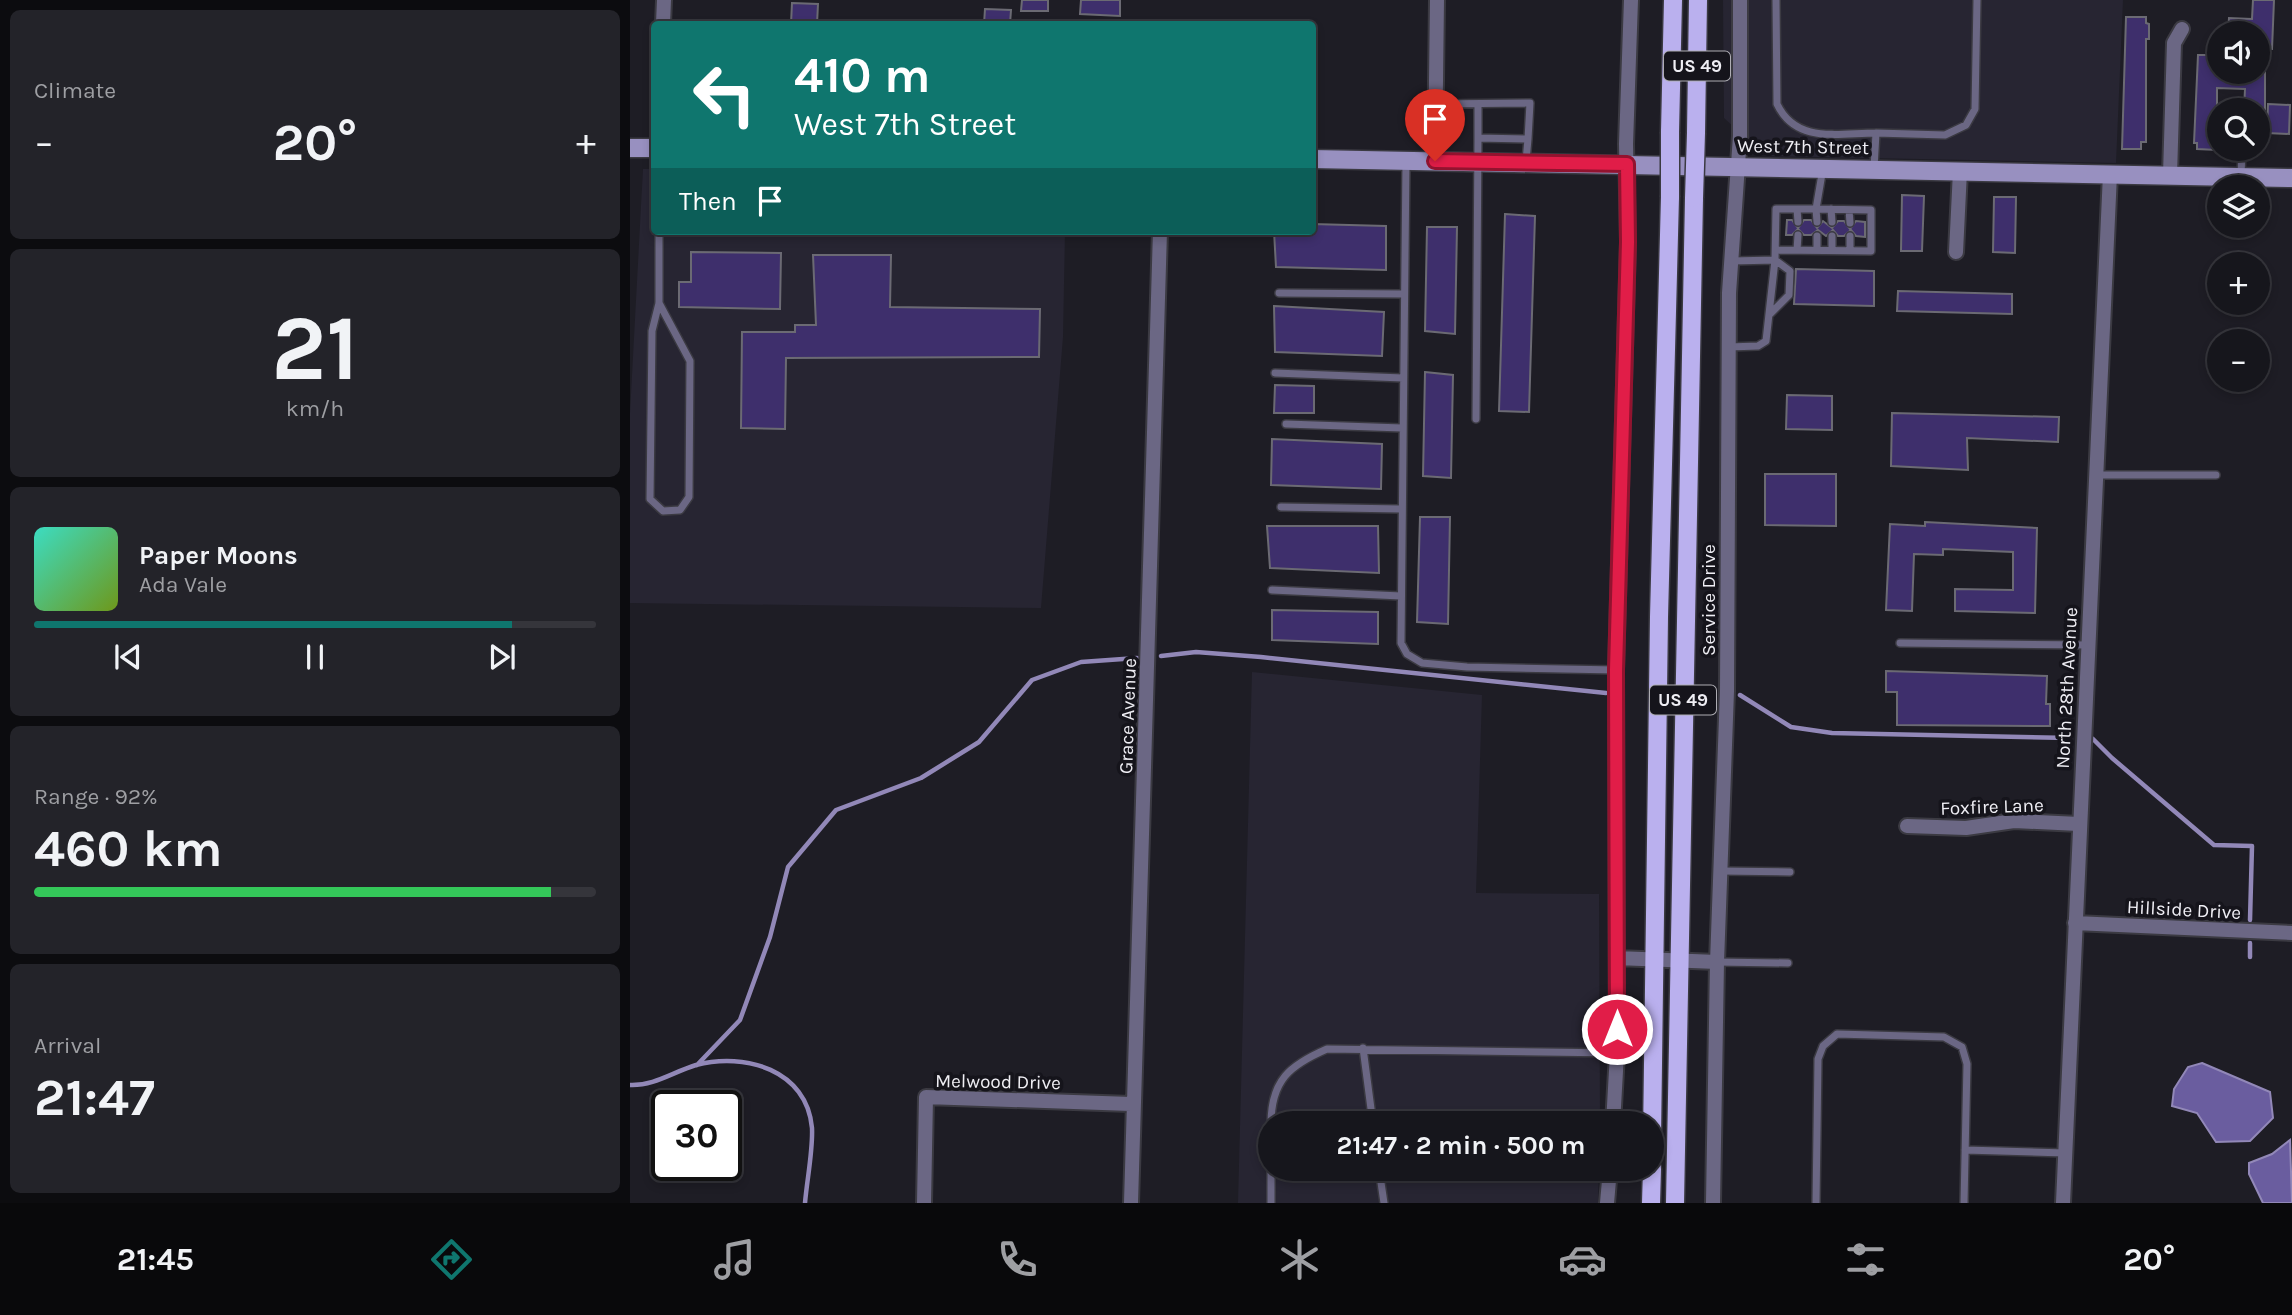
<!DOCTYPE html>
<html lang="en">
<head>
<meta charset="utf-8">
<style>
	:root { --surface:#16161c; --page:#232329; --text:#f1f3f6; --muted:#9e9fa3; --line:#35353b; --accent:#0f766e }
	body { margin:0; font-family:Karla,sans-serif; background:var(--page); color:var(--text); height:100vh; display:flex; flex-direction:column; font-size:26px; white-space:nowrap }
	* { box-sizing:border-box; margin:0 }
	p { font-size:23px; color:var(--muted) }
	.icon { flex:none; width:38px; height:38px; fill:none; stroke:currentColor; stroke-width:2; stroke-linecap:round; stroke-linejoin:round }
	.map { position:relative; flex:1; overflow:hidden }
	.sheet { display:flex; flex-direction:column; gap:10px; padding:10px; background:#0c0c0f; width:630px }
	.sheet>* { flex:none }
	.top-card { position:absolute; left:21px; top:21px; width:665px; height:214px; border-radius:7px; box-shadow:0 4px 10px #0003,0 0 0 2px var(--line); background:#0f766e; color:#fff; overflow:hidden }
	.controls { position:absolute; left:1577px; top:21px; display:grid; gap:14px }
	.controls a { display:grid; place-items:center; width:63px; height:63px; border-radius:50%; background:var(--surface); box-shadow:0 4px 10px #0003,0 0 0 2px var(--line); font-size:35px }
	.speed { position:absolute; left:21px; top:1090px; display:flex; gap:14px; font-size:35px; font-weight:700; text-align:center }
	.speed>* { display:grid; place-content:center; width:91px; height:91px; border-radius:50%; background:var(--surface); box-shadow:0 4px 10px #0003,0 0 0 2px var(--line); line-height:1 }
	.speed .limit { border:4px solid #111; border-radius:10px; background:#fff; color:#111 }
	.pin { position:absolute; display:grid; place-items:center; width:60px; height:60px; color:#fff; margin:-72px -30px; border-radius:50% 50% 50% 0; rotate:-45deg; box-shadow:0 0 7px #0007 }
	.pin .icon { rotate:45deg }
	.me { position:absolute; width:77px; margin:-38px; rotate:0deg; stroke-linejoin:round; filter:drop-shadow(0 0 5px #0008) }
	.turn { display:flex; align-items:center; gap:24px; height:147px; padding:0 28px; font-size:32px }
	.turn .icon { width:91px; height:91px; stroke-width:2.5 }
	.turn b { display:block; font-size:49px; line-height:60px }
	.then { display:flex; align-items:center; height:66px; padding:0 28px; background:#0003; gap:14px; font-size:26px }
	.big { font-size:52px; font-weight:700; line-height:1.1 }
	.sheet .tile { flex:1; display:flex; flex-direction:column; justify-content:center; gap:10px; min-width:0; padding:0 24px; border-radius:10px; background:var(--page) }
	.sheet .dial { align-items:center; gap:0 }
	.dial b { font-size:91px; line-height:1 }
	.song { display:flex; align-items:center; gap:21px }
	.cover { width:84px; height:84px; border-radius:10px; background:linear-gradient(135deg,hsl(170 70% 55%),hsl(80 70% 35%)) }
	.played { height:7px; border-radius:4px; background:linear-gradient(90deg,var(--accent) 85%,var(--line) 85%) }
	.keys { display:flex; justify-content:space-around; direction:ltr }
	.heat { display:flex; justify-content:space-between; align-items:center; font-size:38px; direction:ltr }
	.charge { height:10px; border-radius:5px; background:linear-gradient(90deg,#34c759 92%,var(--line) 0) }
	.trip { position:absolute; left:628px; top:1111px; width:406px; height:70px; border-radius:35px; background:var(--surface); box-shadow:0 4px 10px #0003,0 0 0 2px var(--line); font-weight:700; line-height:70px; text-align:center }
	.tab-bar { display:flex; height:112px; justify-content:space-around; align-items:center; background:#09090b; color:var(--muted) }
	.tab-bar .icon { width:49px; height:49px }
	.tab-bar .current { color:var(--accent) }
	.tab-bar b { font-size:32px; color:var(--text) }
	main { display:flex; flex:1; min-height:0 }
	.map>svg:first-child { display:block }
	.built { fill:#272532 }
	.water { fill:#6a5d9f; stroke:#9288b8; stroke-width:2 }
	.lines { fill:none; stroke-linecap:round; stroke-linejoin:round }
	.stream { stroke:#9288b8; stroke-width:4.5 }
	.building { fill:#3e2f6c; stroke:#6b6a73; stroke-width:2 }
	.service-casing { stroke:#3b3a42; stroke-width:10 }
	.minor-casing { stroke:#3b3a42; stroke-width:18 }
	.secondary-casing { stroke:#3b3a42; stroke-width:21 }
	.primary-casing { stroke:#3b3a42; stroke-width:21 }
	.service { stroke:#6b6784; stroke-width:7 }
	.minor { stroke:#6b6784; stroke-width:14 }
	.secondary { stroke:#9890c0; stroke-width:18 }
	.primary { stroke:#bab0ee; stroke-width:18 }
	.primary-bridge-casing { stroke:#3b3a42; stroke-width:21; stroke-linecap:butt }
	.primary-bridge { stroke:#bab0ee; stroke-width:18 }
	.route-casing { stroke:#92132f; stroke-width:18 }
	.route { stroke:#e11d48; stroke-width:12 }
	.labels { text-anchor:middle; stroke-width:7; stroke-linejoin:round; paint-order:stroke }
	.shield { fill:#15141b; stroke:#aeadb3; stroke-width:2 }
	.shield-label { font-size:18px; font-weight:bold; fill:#efeef4 }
	.street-label { font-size:19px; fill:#efeef4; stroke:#15141b }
</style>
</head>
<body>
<main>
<section class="sheet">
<div class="tile"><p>Climate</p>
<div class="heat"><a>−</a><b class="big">20°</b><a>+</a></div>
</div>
<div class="tile dial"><b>21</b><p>km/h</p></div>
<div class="tile">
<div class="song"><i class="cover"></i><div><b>Paper Moons</b><p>Ada Vale</p></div></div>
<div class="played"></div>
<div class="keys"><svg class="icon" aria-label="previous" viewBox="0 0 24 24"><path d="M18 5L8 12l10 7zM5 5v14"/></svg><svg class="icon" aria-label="pause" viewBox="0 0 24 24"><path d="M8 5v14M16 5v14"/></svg><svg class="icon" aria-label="next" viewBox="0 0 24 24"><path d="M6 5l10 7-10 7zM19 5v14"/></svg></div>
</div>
<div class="tile"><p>Range · 92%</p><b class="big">460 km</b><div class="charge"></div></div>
<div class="tile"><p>Arrival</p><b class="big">21:47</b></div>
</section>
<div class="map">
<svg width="1662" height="1203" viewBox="0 0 1662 1203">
	<rect width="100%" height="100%" fill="#1e1d25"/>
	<path class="built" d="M1093,0H1493L1486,163L1135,156L1094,118Z
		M13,169H24V231H435L433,337L411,608L0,603V413Z
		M622,672L852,695L846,893L969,894L970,1123L640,1124V1169H969L968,1203H608Z"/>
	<path class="water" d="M1572,1063L1640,1092L1643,1118L1620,1141L1586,1142L1567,1113L1542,1106L1544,1089L1558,1067Z
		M1660,1140L1662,1203H1633L1619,1174V1163L1642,1154Z"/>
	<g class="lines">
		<path class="stream" d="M531,656L566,652L631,657L976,693
			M1110,695L1161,727L1202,733L1440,738
			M1463,739L1482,758L1584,845L1622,846L1620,920
			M1620,957V943
			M67,1065L110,1020L140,937L158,867L206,810L291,778L349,742L402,680L451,662L507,658
			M0,1085C24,1086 43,1072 66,1065C115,1052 177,1070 182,1128C183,1151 177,1179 175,1203"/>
	</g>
	<path class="building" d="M392,0H418V11H391Z
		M451,0H490V16L450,14Z
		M1623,0H1644L1642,49L1628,48V33H1598L1599,18L1622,19Z
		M162,3L188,4L187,24H161Z
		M355,9L381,10L380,24H354Z
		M1496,17H1516V23L1519,24V39H1516V142H1511V149H1492Z
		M1568,55H1588V72H1635V110H1614L1615,89L1587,88V150L1567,149V143H1564Z
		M1638,104L1660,105L1659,134L1637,133Z
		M1272,195L1294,196L1292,251H1271Z
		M1364,197H1386L1385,253L1363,252Z
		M875,214L905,216L899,412L869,411Z
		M1157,220H1162L1168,228L1174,220H1181L1187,228L1193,221L1202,228L1208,221H1214L1220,229L1226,221L1235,222V237L1226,236L1221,230L1214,236H1208L1203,230L1196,236L1188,230L1181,235H1174L1168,229L1162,235H1156Z
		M682,224L756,226V270L646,267L644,231H682Z
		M797,227H827L825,334L795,331Z
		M61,252L151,253L150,309L49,307V282H61Z
		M183,255H261L260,307L410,309L409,357L156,358L155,429L111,428L112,332H165V325H186Z
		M1166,269L1244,271V306L1164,304Z
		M1268,291L1382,294V314L1267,311Z
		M644,306L754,312L752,356L645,352Z
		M795,372L823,375L821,478L793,476Z
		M645,385L684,386V413H644Z
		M1157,395L1202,396V430L1156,429Z
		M1262,413L1429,417L1428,442L1337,438L1338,470L1261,466Z
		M642,439L752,444L751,489L641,485Z
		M1135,474H1206V526L1135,525Z
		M790,517H820L818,624L787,622Z
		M1295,522L1407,528L1405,613L1325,611V589L1383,590V552L1313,549V555L1284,554L1282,611L1256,610L1260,524L1295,526Z
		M637,526H748L749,573L640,568Z
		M642,610L748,612V644L642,640Z
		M1256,671L1417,676L1416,704H1420V726L1267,725V692H1256Z"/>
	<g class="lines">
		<defs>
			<path id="service" d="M1146,0L1147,104C1166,144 1208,133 1246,133
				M806,104L900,103L898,139
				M848,138V104
				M776,162L771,643L777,654L792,663L837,667L986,670
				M1244,168L1246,133L1315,135L1336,125L1345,109L1347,0
				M1611,176L1612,149
				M1167,209L1168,222
				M1201,209L1202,222
				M1219,210L1220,223
				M1187,236V250
				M1146,250L1241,251V210L1186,209L1187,222
				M1167,250L1168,235
				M1202,250V236
				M1220,250V236
				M649,293L773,294
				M29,303L60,361L59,497L50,510L33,511L20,499L22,331L29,303V231
				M1139,315L1159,295L1160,271L1145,260L1146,209H1186L1193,168
				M1099,347L1128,346L1136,341L1145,260L1102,261
				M645,373L773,378
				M846,419L848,138L898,139L896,161
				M656,424L772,428
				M1467,475H1586
				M651,507L771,509
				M642,590L771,596
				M1270,643L1458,645
				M1091,871L1160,872
				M1087,962L1158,963
				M733,1048L743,1124
				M641,1124C641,1080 660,1065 697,1049L987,1053
				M1335,1150L1435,1153
				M641,1169V1203
				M749,1169L754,1203
				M1186,1203L1188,1059L1193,1046L1207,1034L1314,1037L1332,1047L1337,1064L1334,1203"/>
			<path id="minor" d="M33,24L34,0
				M805,161L807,0
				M1540,175L1544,43L1552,29
				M1326,252L1330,171
				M1277,826L1336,828L1384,821L1449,824
				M1445,923L1662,933
				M987,958L1087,962
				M983,1124L987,1053L986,670L998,242L996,144L1001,0
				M294,1203L296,1097L501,1104
				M501,1203L530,231
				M977,1203L980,1169
				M1083,1203L1087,962L1097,691L1099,293L1110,136V0
				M1433,1203L1480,174"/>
			<path id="secondary" d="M0,148H24
				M682,159L1662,178"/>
			<path id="primary" d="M1040,132L1043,0
				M1066,133L1068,0
				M1022,1138L1029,617L1040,197
				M1021,1203L1022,1169
				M1045,1203L1064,198"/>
		</defs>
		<use href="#service" class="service-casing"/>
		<use href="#minor" class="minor-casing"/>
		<use href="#secondary" class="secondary-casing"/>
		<use href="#primary" class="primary-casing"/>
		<use href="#service" class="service"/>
		<use href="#minor" class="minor"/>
		<use href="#secondary" class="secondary"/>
		<use href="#primary" class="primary"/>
		<defs>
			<path id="primary-bridge" d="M1040,132V197
				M1064,198L1066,133"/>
		</defs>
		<use href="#primary-bridge" class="primary-bridge-casing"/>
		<use href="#primary-bridge" class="primary-bridge"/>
	</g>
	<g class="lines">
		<defs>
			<path id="route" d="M805,161L997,164L998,242L986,670L987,1029"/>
		</defs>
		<use href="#route" class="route-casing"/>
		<use href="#route" class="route"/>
	</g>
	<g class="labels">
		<g class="shield">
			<rect x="1034" y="51.5" width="66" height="29" rx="5"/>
			<rect x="1020" y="685.5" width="66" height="29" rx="5"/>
		</g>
		<g class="shield-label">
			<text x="1067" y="72">US 49</text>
			<text x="1053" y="706">US 49</text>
		</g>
		<g class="street-label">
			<text transform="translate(1173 146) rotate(1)" y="7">West 7th Street</text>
			<text transform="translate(1078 600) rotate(-90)" y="7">Service Drive</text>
			<text transform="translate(1436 688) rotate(-87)" y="7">North 28th Avenue</text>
			<text transform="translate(497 716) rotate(-88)" y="7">Grace Avenue</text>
			<text transform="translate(1362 806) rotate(-2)" y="7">Foxfire Lane</text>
			<text transform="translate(1554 909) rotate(3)" y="7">Hillside Drive</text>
			<text transform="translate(368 1081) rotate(1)" y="7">Melwood Drive</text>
		</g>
	</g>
</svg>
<div class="controls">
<a><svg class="icon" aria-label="sound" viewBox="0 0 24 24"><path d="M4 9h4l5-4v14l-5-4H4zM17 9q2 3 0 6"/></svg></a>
<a><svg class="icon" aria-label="search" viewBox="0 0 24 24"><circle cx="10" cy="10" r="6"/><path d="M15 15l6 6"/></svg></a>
<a><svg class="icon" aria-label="layers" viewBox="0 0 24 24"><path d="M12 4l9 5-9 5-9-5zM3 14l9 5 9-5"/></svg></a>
<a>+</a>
<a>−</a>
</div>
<div class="speed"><div class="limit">30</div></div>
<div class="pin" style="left:805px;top:161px;background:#d93025"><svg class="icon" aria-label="arrive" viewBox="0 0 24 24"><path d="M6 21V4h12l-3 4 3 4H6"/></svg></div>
<svg class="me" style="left:987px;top:1029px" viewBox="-20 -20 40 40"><circle r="17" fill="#e11d48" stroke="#fff" stroke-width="3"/><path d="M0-11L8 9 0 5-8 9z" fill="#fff"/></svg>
<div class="trip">21:47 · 2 min · 500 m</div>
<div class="top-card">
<div class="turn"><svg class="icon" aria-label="left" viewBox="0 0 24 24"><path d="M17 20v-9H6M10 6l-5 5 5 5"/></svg><div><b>410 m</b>West 7th Street</div></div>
<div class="then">Then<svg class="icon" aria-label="arrive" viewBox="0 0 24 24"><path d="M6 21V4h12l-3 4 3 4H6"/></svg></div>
</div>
</div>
</main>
<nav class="tab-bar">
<b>21:45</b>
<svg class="icon current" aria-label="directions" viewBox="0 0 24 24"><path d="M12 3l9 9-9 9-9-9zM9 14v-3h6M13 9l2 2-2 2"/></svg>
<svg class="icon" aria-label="music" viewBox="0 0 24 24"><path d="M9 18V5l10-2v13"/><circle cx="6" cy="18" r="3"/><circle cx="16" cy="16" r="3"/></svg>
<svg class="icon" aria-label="phone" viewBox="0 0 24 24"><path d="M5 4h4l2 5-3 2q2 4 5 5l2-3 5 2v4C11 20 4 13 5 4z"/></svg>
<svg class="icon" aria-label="climate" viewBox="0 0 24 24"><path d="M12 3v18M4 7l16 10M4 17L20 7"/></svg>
<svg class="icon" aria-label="car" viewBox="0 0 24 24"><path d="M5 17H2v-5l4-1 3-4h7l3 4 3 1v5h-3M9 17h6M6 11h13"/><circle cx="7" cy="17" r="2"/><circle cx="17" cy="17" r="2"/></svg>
<svg class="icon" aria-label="filters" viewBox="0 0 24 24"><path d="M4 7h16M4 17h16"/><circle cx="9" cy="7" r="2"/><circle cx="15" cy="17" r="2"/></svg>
<b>20°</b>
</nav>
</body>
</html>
